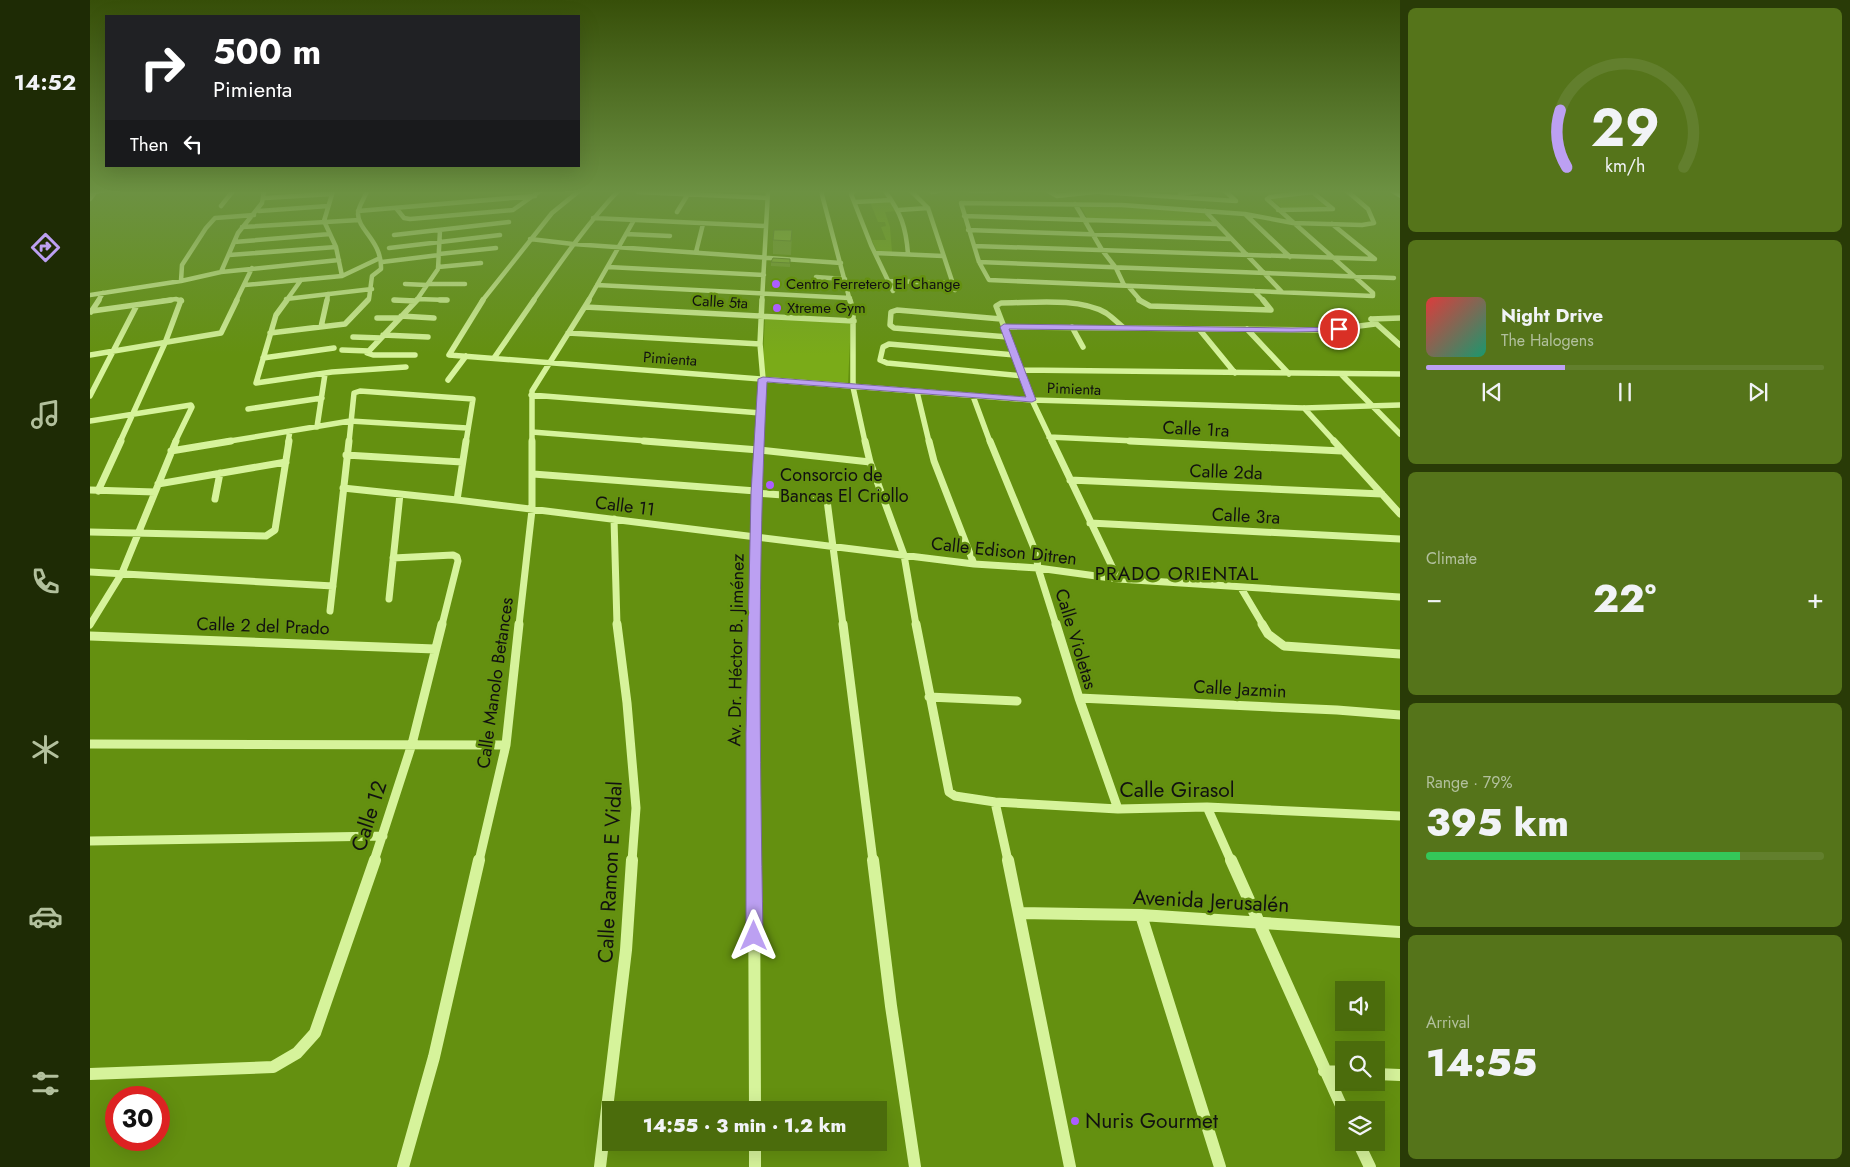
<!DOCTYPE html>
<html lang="en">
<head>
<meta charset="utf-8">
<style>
	:root { --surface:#4b6c0c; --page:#55741a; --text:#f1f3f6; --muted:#b2c09d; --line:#627f2d; --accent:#bca0f2 }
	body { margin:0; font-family:Jost,sans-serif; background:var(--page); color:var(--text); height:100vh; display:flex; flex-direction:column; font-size:19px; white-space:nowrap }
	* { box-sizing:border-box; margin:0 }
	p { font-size:16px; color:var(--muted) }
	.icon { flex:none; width:28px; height:28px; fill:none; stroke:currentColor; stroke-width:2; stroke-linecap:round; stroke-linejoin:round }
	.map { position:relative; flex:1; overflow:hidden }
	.sheet { display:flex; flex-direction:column; gap:8px; padding:8px; background:#293b07; width:450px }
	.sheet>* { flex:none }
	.guide { position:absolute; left:15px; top:15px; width:475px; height:152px; border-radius:0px; box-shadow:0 5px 20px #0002; background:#202124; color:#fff; overflow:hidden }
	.controls { position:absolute; left:1245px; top:981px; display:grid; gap:10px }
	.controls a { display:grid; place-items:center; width:50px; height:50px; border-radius:0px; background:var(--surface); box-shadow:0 5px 20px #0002; font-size:25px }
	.speed { position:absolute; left:15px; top:1086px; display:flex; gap:10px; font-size:25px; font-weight:700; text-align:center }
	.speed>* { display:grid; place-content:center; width:65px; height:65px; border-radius:50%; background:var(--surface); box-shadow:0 5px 20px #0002; line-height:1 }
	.speed .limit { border:8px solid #d22; background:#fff; color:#111 }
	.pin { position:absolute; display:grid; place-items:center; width:42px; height:42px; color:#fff; margin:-21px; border:2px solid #fff; border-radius:50%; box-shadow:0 1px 5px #0007 }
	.me { position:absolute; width:55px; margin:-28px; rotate:0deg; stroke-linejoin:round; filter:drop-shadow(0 0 4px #0008) }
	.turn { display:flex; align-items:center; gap:18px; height:105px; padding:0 25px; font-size:22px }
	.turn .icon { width:65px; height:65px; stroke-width:2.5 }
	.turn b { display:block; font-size:35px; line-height:42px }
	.then { display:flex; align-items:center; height:48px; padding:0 25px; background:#0003; gap:10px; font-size:19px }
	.big { font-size:38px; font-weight:800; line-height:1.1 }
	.sheet .tile { flex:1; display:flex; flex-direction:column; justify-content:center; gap:8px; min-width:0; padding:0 18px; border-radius:8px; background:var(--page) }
	.sheet .dial { align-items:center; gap:0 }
	.dial svg { height:130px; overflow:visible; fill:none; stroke:var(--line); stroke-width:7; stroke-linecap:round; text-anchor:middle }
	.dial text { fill:var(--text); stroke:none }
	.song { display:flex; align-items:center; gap:15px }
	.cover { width:60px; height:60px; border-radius:8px; background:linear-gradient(135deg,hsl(0 70% 55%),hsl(160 70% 35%)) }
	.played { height:5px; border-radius:2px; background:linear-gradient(90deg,var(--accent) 35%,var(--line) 35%) }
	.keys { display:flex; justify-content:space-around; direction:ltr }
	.heat { display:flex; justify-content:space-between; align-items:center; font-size:28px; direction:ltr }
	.charge { height:8px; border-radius:4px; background:linear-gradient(90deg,#34c759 79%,var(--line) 0) }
	.trip { position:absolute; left:512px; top:1101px; width:285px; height:50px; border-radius:0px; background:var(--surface); box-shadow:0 5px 20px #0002; font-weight:800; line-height:50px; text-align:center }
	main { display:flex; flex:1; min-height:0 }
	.menu { display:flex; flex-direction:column; width:90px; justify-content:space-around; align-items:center; background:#1e2b05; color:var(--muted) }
	.menu .icon { width:35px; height:35px }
	.menu .current { color:var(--accent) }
	.menu b { font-size:22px; color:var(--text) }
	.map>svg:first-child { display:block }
	.green { fill:#7aab18 }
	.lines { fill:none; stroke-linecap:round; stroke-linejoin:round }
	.minor-far4 { stroke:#d6f39b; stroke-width:4.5 }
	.minor-far3 { stroke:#d6f39b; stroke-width:5.5 }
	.minor-far2 { stroke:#d6f39b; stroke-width:7 }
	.minor-far1 { stroke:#d6f39b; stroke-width:9 }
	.minor { stroke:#d6f39b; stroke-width:12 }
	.primary { fill:#f5ffe7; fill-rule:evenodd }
	.wall { fill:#7a9f31 }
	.building { fill:#8eb939; stroke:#638228 }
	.route { fill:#bca0f2; stroke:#7a689d }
	.poi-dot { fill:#ac5dff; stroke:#649010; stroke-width:2 }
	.labels { text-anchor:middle; stroke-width:5; stroke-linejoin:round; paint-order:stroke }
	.far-poi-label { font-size:15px; fill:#111; stroke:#649010; text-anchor:start }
	.far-street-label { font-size:15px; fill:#111; stroke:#649010 }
	.street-label { font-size:18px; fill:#111; stroke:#649010 }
	.poi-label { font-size:18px; fill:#111; stroke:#649010; text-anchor:start }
	.neighbourhood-label { font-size:19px; letter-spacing:1px; fill:#111; stroke:#649010 }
	.near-street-label { font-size:21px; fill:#111; stroke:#649010 }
	.near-poi-label { font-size:21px; fill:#111; stroke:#649010; text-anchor:start }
</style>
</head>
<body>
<main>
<nav class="menu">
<b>14:52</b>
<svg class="icon current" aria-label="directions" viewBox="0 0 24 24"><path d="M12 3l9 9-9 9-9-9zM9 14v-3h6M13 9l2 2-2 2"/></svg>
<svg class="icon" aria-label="music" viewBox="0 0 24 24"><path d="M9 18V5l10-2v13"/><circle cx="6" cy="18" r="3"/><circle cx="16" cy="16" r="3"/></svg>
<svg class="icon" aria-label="phone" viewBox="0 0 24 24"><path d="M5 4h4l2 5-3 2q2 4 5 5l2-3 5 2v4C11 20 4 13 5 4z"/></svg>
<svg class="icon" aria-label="climate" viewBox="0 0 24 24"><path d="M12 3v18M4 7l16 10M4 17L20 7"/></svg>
<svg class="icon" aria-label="car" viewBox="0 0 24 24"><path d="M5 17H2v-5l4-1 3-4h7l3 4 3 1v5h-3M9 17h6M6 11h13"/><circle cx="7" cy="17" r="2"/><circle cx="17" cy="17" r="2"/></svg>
<svg class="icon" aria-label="filters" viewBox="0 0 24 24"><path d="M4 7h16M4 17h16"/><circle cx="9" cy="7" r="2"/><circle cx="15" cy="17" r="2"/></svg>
</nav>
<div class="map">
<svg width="1310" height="1167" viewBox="0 0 1310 1167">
	<rect width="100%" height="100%" fill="#649010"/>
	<path class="green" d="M1220,194L1237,207L1192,208L1181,199Z
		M799,201L807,211L795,212L800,227L802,252H787L782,240H796L791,227L796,226L795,222H788L780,202Z
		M990,205L1032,206L1113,212L1122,222L997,218Z
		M675,318L761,321L758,384L672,377Z"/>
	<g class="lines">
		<path class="minor-far4" d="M243,191L234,221L246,247L252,276
			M277,191C275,198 268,206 268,214C268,230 292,241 291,269L282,276L279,299L277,301
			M731,191L760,301
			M764,191L761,194L781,245L803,291
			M795,191C811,213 816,227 818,254
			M821,191L838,208L865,290
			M881,191H904
			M958,191L967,196L1013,191
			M1257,191L1278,209L1284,223L1272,225L1203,223L1155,214L1032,205L871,203L889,262L899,280L1283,296
			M548,192L677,198
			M842,192L848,191
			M1010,192L1146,201L1135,191
			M1222,192L1180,197L1177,199L1283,293V296
			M1090,194L1109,191
			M175,198L242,194
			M0,199L6,191
			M765,202L801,200
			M985,204L1012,250L1026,268L1034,285
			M131,206L143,191
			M306,208L314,218L320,219L423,210L450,191
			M809,210L838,208
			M1188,210L1243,209L1221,191
			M169,211L238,206
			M268,211L445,196
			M1115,211L1192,292
			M587,212L600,191
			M1156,215L1200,257
			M874,216L1127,224
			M503,218L676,226
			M152,227L269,220
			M878,230L1141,239
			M536,234L580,236
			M304,235L419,222
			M440,239L483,244L751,263
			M144,242L240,234
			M884,246L1285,259L1242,224
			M299,248L410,235
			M606,252L613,224
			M785,253L853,256
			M349,254L406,248
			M139,255L246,247
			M292,262L349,255
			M889,262L1304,278
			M348,267L391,263
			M518,267L674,275
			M131,272L148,233L172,203L174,191
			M726,277L755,279
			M91,281L92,265L116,228L125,218L164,215
			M799,281L862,283
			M315,284L337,285
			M339,284H375
			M155,285L252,276L290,258
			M507,285L760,298
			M1038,286L1051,301
			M1164,291L1174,301
			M0,295L91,281L131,272L249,260
			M196,299L282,289
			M327,299L357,300
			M304,300L325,301
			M8,301L13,293
			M72,301L86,299L92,301
			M146,301L162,268
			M196,301L211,280
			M237,301L238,294
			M326,301L348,269L350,230
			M392,301L462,213L489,191
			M443,301C470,263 496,225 528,191
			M498,301L544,220
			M672,301L678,191"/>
		<path class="minor-far3" d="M197,300L186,315L166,383L242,372L316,367
			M304,300L325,301
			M350,300H357
			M393,300L359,355L942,400L1214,408L1310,405
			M760,300L763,311V387L775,442
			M1049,300L1060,306L1181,310L1173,300
			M495,307L764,321
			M2,311L81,300
			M1,312L9,300
			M311,316L344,318
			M287,318H309
			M911,319L807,310L801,312L800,325L804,328L918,337
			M1281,319L1310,345
			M1281,319L1310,318
			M231,327L237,300
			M914,327L1238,330L1285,324
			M982,327L993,347
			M1109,329L1145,373
			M1157,329L1199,374
			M180,333L255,324L278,300
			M478,333L670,344
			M293,335L338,337
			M263,337L291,338
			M252,350L279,351
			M0,355L131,333L147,300
			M325,355H283L277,353L327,300
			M925,355L799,344L793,347L790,360L797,363L933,376
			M173,358L244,348
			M404,358L444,300
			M930,370L1310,374
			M1252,375L1310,434
			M358,380L376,356
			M827,392L839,442
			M441,395L671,413
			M0,396L47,305
			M883,396L900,442
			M1214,408L1245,442
			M158,409L232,398
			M0,421L101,405L102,407L85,442
			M227,427L235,374
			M442,432L570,442
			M959,437L1067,442
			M30,442L75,343L91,300
			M134,442L260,421L377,428
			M198,442L200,431
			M259,442L264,393L270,391L383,399L376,442
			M442,442V391L499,300
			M669,442L673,379L670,344L672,300
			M962,442L942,400L906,306L911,303C942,303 988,297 1016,313C1022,317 1028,323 1034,328"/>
		<path class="minor-far2" d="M554,441L669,450L780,462
			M775,441L780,462L814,555L826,625
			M839,441L844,461L884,564
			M900,441L946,553L948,568L966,625
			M962,441L1028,579
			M1040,441L1252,451
			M1244,441L1310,514
			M81,451L141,441
			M256,455L372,462
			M443,474L666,491
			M980,480L1292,494
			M68,484L196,462
			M253,488L367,500L884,564L948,568L1028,579L1310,597
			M0,490L65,492
			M8,491L31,441
			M666,493L734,498L737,500L753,625
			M125,499L130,473
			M367,500L376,441
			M524,519L527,625
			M1000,523L1310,539
			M0,532L176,536L185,530L199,441
			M303,558L363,555L367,557L368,561L352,625
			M0,572L243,586
			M1151,588L1173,625
			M299,599L310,494
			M240,611L259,441
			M0,625L32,573L86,441
			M429,625L442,510V441
			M664,625L666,493L669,441"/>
		<path class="minor-far1" d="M527,624L537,703L546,808L542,861
			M753,624L783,861
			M826,624L859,792L865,796L905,802L1028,809L1117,807L1310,816
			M966,624L989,698L1028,809
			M1172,624L1178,634L1194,646L1310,654
			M0,636L345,649
			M839,697L927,701
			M989,698L1247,710L1310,715
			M0,744L416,745
			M905,802L918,861
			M1117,807L1141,861
			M0,841L293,836
			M284,861L322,744L352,624
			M389,861L416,745L429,624
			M664,861V624"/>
		<path class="minor" d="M664,860L665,1110
			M783,860L801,1006L825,1167
			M918,860L980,1167
			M1141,860L1254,1112
			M929,913L1051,915L1310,932
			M1051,915L1130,1167
			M1234,1071L1254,1072
			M0,1074L183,1067L207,1053L225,1033L285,860
			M1286,1074L1310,1075
			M665,1142V1167
			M1268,1142L1280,1167
			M313,1167L344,1057L389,860
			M510,1167L536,950L542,860"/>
		<path class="primary" d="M0,191H22L0,195Z
			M1298,191L1310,193V198Z"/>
	</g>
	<path class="wall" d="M702,230L701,255L683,254V240Z
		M700,259V267L681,266V262Z"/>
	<path class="building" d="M684,230H702L701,241L683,240Z
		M683,258L700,259V263L681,262Z"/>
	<linearGradient id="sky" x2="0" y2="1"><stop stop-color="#374f09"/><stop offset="0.54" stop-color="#6c9142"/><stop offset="1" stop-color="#6c9142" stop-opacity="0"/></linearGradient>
	<rect width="1310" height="355" fill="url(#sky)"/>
	<path class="route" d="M914,324L1202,328L1249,327L1253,329L1249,331L1202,332L919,329L946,400L942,402L677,382C667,566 670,751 673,936L670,942L664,944L658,942L656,936V733L661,493L668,379L673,377L936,397L910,327Z"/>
	<g class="poi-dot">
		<circle cx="686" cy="284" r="5"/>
		<circle cx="687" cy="308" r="5"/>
		<circle cx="680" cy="485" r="5"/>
		<circle cx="985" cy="1121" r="5"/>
	</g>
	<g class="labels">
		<g class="far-poi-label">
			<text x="696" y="289">Centro Ferretero El Change</text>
			<text x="697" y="313">Xtreme Gym</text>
		</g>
		<g class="far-street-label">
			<text transform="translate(630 302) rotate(3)" y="5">Calle 5ta</text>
			<text transform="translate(580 359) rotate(4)" y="5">Pimienta</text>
			<text transform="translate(984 389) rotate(2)" y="5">Pimienta</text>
		</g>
		<g class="street-label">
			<text transform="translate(1106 429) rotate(3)" y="6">Calle 1ra</text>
			<text transform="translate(1136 472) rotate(2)" y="6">Calle 2da</text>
			<text transform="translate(535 506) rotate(7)" y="6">Calle 11</text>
			<text transform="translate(1156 516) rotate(3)" y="6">Calle 3ra</text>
			<text transform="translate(914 551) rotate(6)" y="6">Calle Edison Ditren</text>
			<text transform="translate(173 626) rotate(2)" y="6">Calle 2 del Prado</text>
			<text transform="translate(986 639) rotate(73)" y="6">Calle Violetas</text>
			<text transform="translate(646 650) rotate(-89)" y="6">Av. Dr. Héctor B. Jiménez</text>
			<text transform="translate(405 683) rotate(-82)" y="6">Calle Manolo Betances</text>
			<text transform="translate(1150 689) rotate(3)" y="6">Calle Jazmin</text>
		</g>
		<g class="poi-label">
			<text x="690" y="481">Consorcio de<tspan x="690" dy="21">Bancas El Criollo</tspan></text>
		</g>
		<g class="neighbourhood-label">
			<text x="1087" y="580">PRADO ORIENTAL</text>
		</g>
		<g class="near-street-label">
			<text x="1087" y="797">Calle Girasol</text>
			<text transform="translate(279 816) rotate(-72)" y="7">Calle 12</text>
			<text transform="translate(520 872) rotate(-87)" y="7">Calle Ramon E Vidal</text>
			<text transform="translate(1121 901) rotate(3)" y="7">Avenida Jerusalén</text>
		</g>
		<g class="near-poi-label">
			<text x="995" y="1128">Nuris Gourmet</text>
		</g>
	</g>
</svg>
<div class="controls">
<a><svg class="icon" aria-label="sound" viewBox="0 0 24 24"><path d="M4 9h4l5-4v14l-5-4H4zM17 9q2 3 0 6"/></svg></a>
<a><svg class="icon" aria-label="search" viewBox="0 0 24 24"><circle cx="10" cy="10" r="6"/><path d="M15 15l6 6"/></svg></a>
<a><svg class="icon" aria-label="layers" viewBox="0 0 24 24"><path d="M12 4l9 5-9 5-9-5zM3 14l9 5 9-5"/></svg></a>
</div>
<div class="speed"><div class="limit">30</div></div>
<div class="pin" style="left:1249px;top:329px;background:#d93025"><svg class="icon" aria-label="arrive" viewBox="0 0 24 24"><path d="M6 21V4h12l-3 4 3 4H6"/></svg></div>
<svg class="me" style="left:664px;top:936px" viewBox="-20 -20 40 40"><path d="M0-17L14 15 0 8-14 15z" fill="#bca0f2" stroke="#fff" stroke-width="4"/></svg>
<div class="trip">14:55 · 3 min · 1.2 km</div>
<div class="guide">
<div class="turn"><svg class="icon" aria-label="right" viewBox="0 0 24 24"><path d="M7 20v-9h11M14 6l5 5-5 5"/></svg><div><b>500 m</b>Pimienta</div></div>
<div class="then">Then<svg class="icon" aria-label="left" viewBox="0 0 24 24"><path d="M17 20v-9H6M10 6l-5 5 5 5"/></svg></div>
</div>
</div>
<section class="sheet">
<div class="tile dial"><svg viewBox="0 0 100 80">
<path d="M14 69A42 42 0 1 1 86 69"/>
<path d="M14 69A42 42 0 0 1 10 34" stroke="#bca0f2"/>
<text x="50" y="56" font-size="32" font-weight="700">29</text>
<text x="50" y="72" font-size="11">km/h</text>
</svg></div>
<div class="tile">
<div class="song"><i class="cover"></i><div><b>Night Drive</b><p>The Halogens</p></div></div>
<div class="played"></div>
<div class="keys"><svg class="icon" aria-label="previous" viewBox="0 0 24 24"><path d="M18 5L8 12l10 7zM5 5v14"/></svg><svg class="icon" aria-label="pause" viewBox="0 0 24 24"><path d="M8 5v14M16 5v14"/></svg><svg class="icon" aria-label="next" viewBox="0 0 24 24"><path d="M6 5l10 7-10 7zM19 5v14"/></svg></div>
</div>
<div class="tile"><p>Climate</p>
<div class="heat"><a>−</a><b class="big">22°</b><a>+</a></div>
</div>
<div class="tile"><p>Range · 79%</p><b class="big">395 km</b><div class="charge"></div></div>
<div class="tile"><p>Arrival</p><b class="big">14:55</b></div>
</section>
</main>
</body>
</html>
